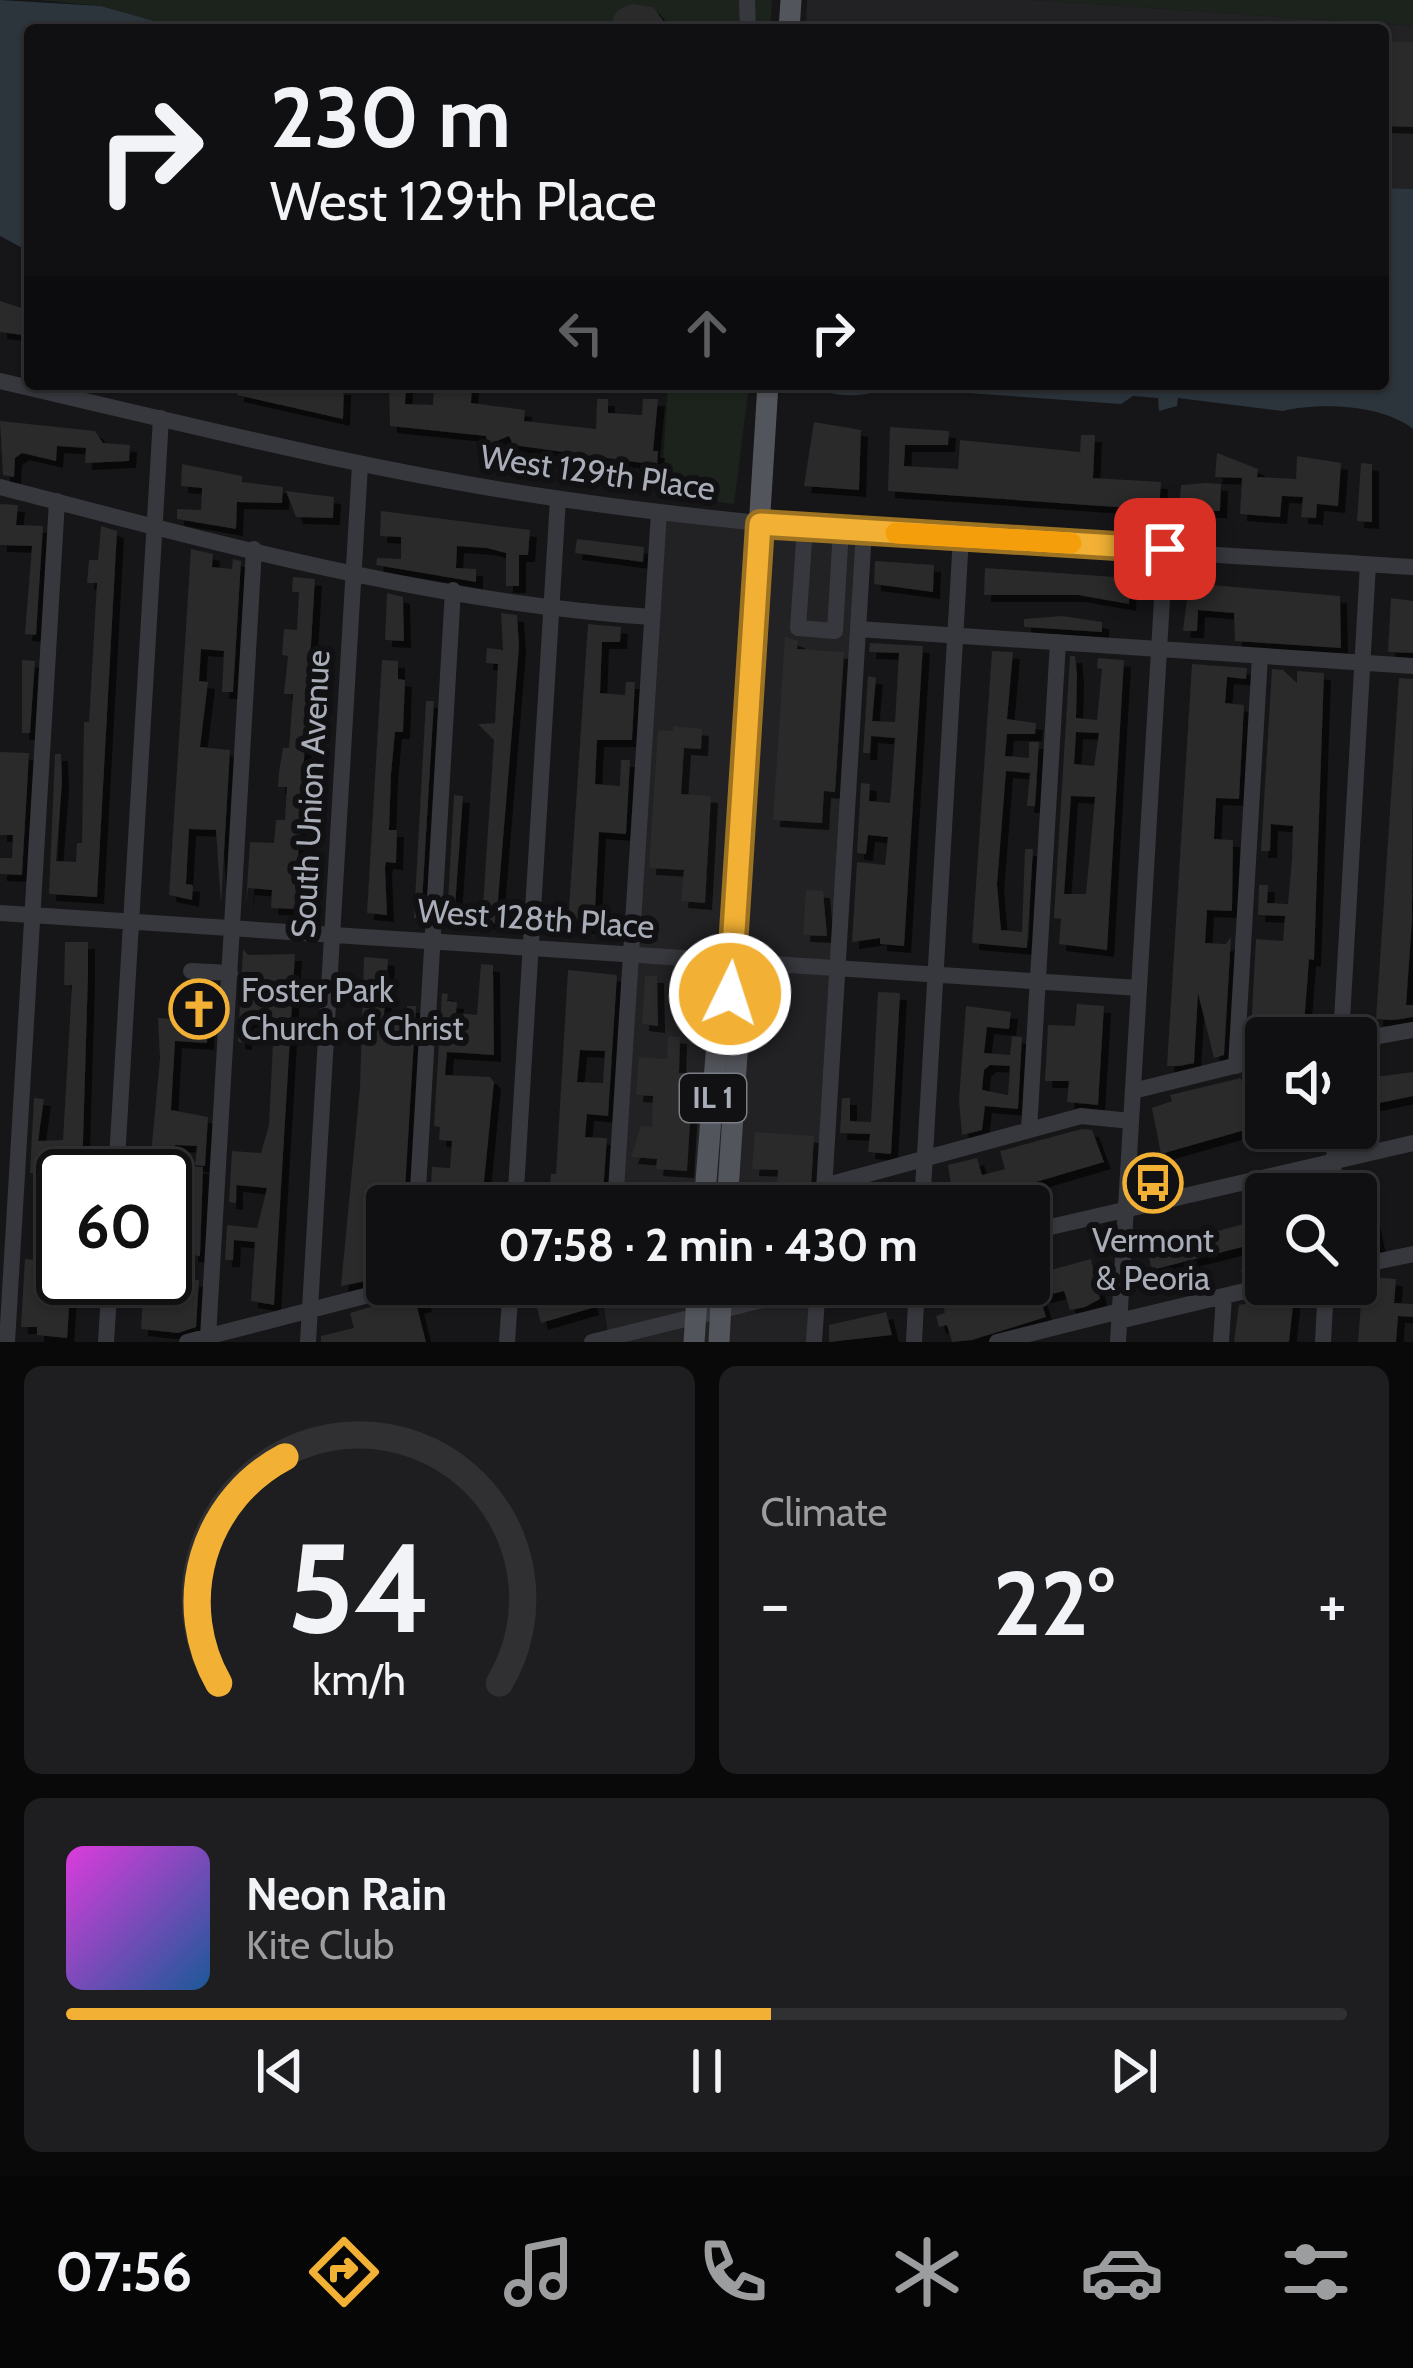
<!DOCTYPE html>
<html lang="en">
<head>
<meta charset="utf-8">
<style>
	:root { --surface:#101012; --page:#1e1e20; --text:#f1f3f6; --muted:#9c9d9f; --line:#303032; --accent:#f2b134 }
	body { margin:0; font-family:Cabin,sans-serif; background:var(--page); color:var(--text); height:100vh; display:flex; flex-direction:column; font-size:45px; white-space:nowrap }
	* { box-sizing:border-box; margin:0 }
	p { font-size:39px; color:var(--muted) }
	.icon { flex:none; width:66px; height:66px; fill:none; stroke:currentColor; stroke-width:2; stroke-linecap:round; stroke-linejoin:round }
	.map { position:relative; height:1342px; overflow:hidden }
	.side { display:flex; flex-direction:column; gap:24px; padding:24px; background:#09090a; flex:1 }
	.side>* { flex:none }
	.hud { position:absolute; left:24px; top:24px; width:1365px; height:366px; border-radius:12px; box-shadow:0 3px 9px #0004,0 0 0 3px var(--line); background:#101012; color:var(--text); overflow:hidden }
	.buttons { position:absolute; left:1245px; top:1017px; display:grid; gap:24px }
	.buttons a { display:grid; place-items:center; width:132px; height:132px; border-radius:12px; background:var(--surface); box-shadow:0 3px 9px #0004,0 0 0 3px var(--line); font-size:60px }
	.speed { position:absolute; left:36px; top:1149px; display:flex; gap:24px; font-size:60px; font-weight:700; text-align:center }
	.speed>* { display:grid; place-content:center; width:156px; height:156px; border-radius:50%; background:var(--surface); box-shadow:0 3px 9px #0004,0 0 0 3px var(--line); line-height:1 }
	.speed .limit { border:6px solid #111; border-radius:18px; background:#fff; color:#111 }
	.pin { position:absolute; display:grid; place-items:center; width:102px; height:102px; color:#fff; margin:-51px; border-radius:24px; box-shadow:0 6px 18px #0006 }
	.me { position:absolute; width:132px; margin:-66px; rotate:4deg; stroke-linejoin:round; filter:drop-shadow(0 0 9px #0008) }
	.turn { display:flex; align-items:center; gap:42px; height:252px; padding:0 48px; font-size:54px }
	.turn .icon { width:156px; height:156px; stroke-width:2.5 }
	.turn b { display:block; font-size:84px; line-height:102px }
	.lanes { display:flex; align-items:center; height:114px; padding:0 48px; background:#0003; justify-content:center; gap:60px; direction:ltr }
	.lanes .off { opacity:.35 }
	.big { font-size:90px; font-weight:700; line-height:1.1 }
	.side .card { flex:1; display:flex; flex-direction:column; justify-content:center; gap:18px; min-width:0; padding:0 42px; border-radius:18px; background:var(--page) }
	.side .dial { align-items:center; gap:0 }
	.dial svg { height:312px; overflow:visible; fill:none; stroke:var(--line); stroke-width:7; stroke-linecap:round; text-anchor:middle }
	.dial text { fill:var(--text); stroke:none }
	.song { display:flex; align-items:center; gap:36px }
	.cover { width:144px; height:144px; border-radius:18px; background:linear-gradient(135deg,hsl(300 70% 55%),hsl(210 70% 35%)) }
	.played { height:12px; border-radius:6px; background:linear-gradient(90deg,var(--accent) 55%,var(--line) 55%) }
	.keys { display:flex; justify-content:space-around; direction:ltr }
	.heat { display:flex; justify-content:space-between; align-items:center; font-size:66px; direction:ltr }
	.side .tiles { flex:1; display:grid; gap:24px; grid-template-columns:1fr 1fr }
	.card:last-child { grid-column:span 2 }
	.trip { position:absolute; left:366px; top:1185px; width:684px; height:120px; border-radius:12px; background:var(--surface); box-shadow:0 3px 9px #0004,0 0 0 3px var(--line); font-weight:700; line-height:120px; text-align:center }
	.tabs { display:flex; height:192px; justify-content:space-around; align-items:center; background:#060607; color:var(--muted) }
	.tabs .icon { width:84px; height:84px }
	.tabs .selected { color:var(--accent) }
	.tabs b { font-size:54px; color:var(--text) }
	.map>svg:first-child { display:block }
	.built { fill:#222225 }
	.green { fill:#1c231d }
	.water { fill:#2c353c }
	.building { fill:#29292c; fill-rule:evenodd; filter:url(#shadow) }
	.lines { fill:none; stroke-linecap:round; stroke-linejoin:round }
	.minor { stroke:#37383d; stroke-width:16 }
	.major { stroke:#53555c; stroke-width:21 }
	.route-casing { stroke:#9d7322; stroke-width:30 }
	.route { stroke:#f2b134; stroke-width:21 }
	.slow { stroke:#f59e0b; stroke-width:21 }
	.labels { text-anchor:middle; stroke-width:12; stroke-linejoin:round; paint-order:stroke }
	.shield { fill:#111113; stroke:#7b7e86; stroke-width:3 }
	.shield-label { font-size:30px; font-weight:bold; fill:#a8adb8 }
	.street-label { font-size:33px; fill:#a8adb8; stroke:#111113 }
	.poi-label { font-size:33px; fill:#a8adb8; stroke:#111113; text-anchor:start }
</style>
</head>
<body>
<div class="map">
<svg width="1413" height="1342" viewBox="0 0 1413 1342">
	<defs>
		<filter id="shadow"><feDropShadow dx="7" dy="7" stdDeviation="0" flood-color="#0009"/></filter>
	</defs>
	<rect width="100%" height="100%" fill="#161618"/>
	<path class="built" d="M807,0H1033L1413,26V189L1383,188V30H806Z
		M660,514L860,533L821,1206H617Z
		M601,1284H817L813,1342H609Z"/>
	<path class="green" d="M39,0H772L770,30H186L101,6Z
		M1033,0H1413V26Z
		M668,384H749L734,504L661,494Z"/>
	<path class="water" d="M0,0L101,6L186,30H30V252L0,236Z
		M1383,188L1413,189V429C1383,405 1321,402 1283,411L1178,398L1177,406L1159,411L1158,398L1133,396L1121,404L884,387C860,402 825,394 799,384H1383Z"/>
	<path class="building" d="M631,4L653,7L670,30H607L617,11Z
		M1383,41L1413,42V127L1383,126Z
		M0,301L30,311V336L0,332Z
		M238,384L344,388L343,419L237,395Z
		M389,384H406L405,404L433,405L434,384H472L471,403L525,410L524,421L596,429L597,399H608V413L642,415L643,399H658L653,451H658L657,465L513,445L509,436L487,445L486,436L390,426Z
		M0,421L95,431L103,443L130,445L129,461L85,463L86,448L57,446L56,461L22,453L15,458L14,477L3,475Z
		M814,422L861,430L859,490L804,486Z
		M890,427L949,431L948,445H905L904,466L958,469L960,440L1080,452L1081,435H1095L1093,478L1161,482L1159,510L888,491Z
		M1217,453L1258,469L1257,477L1296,479L1297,456L1341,463L1338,506L1317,504L1316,518L1301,517L1303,497L1282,496L1280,517L1240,514L1242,478L1215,477Z
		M1361,463L1372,464V522L1357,521Z
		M182,464L242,476V482L283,487L282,503L237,502L236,529L177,519V509L201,510L202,488L181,486Z
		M1206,483L1221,484L1220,511H1179L1181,485Z
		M286,491L334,497L333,518L296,517Z
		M0,504L18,505L16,525L43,526L36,635L25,634L32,546L0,545Z
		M381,511L530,530L528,555H519V586H506V553L487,548L457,546L456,568L476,569V582L376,565L377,558L401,559V537L380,536Z
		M101,526L117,531L97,897L49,894L55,754H61L62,782L56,861L76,862L77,843H82L84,722H89L97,583H87L89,560H98Z
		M577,539L644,547L643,562L575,553Z
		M191,549L213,554L212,567L232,569L233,559L241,561L233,692H222L224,651L201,649L199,681L208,682L200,747L230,750L221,904L216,830L189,829L186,884L193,885L192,900L169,895Z
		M875,561L934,565L933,592L874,584Z
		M985,568L1130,578L1129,604L1078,595H984Z
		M293,577L315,579L295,909L271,908L272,890L248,888L246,905L250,842L274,843L276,820H285L287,787H278L279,772L283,748H289L293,694H284L288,656L282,655L284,629L297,630L299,592H292Z
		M1189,583L1340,596L1341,648L1235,641L1234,613L1198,610L1197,631H1183Z
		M387,593L403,597L404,641L385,640Z
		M1391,598L1413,601V653L1388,652Z
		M501,613L517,615L519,646L496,924L482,921L494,740L478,724L495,723L498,664L486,663L487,648L503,650Z
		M1062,616L1102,622V632L1024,627V619Z
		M588,624L621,627L620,642H602L600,693L625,695L626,682H635L632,740H597L595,784L620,786L621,760H630L626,834L599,832L594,928L568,924Z
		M785,637L798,641L797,649L844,652L835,792L824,791L822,823L773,820Z
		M870,643L923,646L904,946L880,944V938L852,942L857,862L885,865L888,837L868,835L866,854L857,853L861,783L870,784L869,801L890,803L892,780L895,738L871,736L870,753H863L868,676L876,678L872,721L895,722L899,653L869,652Z
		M992,651L1013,652L1007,719L1036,723L1035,734H1007L1005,756L1029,758V742H1039L1035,806H1027L1030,773L1006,771L997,884L1001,930L1022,932L1025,849H1033L1027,948L972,943Z
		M1070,656H1075L1077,676L1076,718L1097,720L1102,669L1097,668L1098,658L1124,660L1107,950L1059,944L1061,919L1054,918ZM1076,732L1099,733L1094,766L1074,764ZM1071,796L1095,797L1086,894H1064Z
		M22,660L35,661L30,733H22Z
		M382,660L398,661V679L405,680L403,732H395L391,774L389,830H397L396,863L386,862L385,868L387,915L367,913Z
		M1192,664L1247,668L1246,679L1227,677L1225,703L1244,705L1239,799L1216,798L1215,818L1214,839L1233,840L1232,911L1207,910L1205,943L1226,944L1231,937L1224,1055L1214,1058L1198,993L1194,1063L1179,1066H1167Z
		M1272,669L1283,670L1297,683V671L1324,673L1314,960L1309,959L1303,1038H1266V1043L1250,1049L1256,939L1283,941L1285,916L1258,915L1259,885H1268L1267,903L1288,904L1292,859L1293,826L1271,824L1270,851H1261Z
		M1399,678L1413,679L1412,920L1406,1005H1413V1017L1394,1020L1376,1019Z
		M426,701H434L421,918H414Z
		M673,726L702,729L701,749L684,748L681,794L711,796L705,903L681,901L684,870L649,868L658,730L673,731Z
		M0,752L29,753L22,875L0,874V858H12L13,835H0Z
		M454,795L463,796L455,906H467V920L447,919Z
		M806,890L823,891L827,936L803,935Z
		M65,942H88V974L82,1176H63V1185L47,1184L48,1174L30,1173L34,1098L44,1099L38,1141L63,1140L72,985H64Z
		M243,949L248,955L295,954L274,1305L251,1301L255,1242L234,1240L233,1260H225L227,1225L257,1228L267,1188L236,1185V1203L229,1202L232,1151L261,1153L269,1125L274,1022L247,1021L245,1043L238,1042Z
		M364,957L388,959L384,1015L407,1016V1006H416L404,1206H387V1214L381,1213L379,1235L387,1236V1250H370L369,1270L387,1272V1277L341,1286L360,1087Z
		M481,964L493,965L494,1055L447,1052L445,1075L490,1077L494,1082L482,1202L438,1199L437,1206H430L432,1167L450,1168L452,1141L439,1140L440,1127L434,1126L442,993L448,994L447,1001L457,1002L456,1013L477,1015Z
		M568,970L617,975L608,1116L587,1114L585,1137L607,1138L602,1206H548L551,1174H556ZM580,1050L605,1051L603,1083L577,1082Z
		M645,976H657L658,1026L642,1024Z
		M189,988L210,990L207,1043L175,1041L171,1110L208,1117L205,1166L195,1165L197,1146L175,1145L174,1166L203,1167L200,1256L191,1255L194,1189L178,1187L175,1217L165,1216V1176H149L160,1058L158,1018L188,1020Z
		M878,992L900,993L891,1154L868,1152L870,1134L840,1133L842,1098H850V1121L871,1122Z
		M1077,1004L1104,1006L1098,1105L1067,1102L1069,1081H1045L1048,1025L1075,1026Z
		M966,1006L1011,1012L1009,1029L987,1027L984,1053L1010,1055L1012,1036L1022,1037L1018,1109L985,1106L982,1130L962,1135L959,1100ZM990,1065L1010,1066L1008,1095L982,1090L984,1070Z
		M668,1036L680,1037L679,1073H693L687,1171L656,1169L657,1159L631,1157L641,1126L652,1127L653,1096L636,1095L639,1057L667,1059Z
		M1413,1072V1096L1365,1106L1360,1079Z
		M1241,1078L1246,1100L1266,1095V1124L1161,1154L1152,1108L1172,1101L1170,1095Z
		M1082,1129L1092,1130L1104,1162L954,1206L948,1165L977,1158L982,1175L1005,1169L1000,1151Z
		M755,1132L814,1136L810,1206H776L778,1170L752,1169Z
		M1369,1198L1379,1248L1361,1252L1356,1200Z
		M1266,1218V1273L1243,1278L1241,1270L1255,1267L1250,1245L1152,1270L1147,1250Z
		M42,1252L63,1253V1278H71L67,1338L37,1335V1327H21L25,1259L41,1260Z
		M1091,1259L1100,1299L1085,1307L1070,1310L1064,1291L1040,1297L1046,1317L972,1340L952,1342L947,1325L939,1327L936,1316L945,1313L942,1302L1000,1284H1029V1276Z
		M1368,1277L1396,1279L1394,1303L1413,1304V1317L1398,1316L1396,1342H1358L1363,1278Z
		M144,1278L199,1280L196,1327L178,1333L141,1329Z
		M570,1284H586L592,1308L541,1323L534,1297L572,1290Z
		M421,1292L425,1305L417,1307L426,1342H321V1336L354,1328L350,1313Z
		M1279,1296H1294L1289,1342H1234L1239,1305Z
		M886,1312L892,1335L829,1342V1325Z"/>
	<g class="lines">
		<path class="minor" d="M747,0L748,30
			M0,381C186,424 371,472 561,499C842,540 1129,548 1413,567
			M0,487C213,542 432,603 652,617
			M805,527L798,628L835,631L841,529
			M858,629L1413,666
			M0,913L1139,988
			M191,971L230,973
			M1341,1038L1368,564
			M1356,1040L1413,1030
			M1236,1066L1260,656
			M1133,1091L1266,1058
			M1029,1130L1058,642
			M116,1176L161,418
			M824,1186L1081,1116L1131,1121
			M1332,1194L1336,1128
			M417,1206L453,590
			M515,1206L558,499
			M615,1206L659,512
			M823,1206L864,531
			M922,1206L961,537
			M1029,1232L1413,1143
			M1356,1266L1413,1254
			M1119,1321L1274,1284
			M208,1337L254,549
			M7,1342L57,501
			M106,1342L110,1278
			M187,1342L411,1284
			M308,1342L360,465
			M507,1342L511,1284
			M592,1342L827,1284
			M814,1342L818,1284
			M914,1342L917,1284
			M997,1342L1120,1311
			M1118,1342L1165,549
			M1221,1342L1224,1296
			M1323,1342L1326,1284"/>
		<path class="major" d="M789,30L791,0
			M704,1206L720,1005L730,994L768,384
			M727,1206L740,1009L730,994
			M694,1342L698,1284
			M719,1342L722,1284"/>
	</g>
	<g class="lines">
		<defs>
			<path id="route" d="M730,994L760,524L1165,549"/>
		</defs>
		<use href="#route" class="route-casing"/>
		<use href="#route" class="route"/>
		<path class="slow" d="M896,533L1071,543"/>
	</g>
	<defs>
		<symbol id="church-ring" viewBox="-11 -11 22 22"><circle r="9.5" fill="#111113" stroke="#f2b134" stroke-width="1.5"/><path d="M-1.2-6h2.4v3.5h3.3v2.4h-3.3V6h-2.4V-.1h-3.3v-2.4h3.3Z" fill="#f2b134"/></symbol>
		<symbol id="bus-ring" viewBox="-11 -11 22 22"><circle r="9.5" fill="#111113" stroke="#f2b134" stroke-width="1.5"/><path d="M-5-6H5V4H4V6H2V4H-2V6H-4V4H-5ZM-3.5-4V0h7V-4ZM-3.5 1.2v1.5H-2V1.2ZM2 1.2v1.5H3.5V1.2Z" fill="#f2b134"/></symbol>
	</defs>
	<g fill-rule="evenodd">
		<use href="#church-ring" x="166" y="976" width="66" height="66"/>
		<use href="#bus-ring" x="1120" y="1150" width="66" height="66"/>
	</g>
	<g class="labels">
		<rect class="shield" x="680" y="1074" width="66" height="48" rx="9"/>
		<g class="shield-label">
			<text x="713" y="1108">IL 1</text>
		</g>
		<g class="street-label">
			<text transform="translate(598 472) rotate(8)" y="12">West 129th Place</text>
			<text transform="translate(310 794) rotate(-87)" y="12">South Union Avenue</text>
			<text transform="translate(536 918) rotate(4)" y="12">West 128th Place</text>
		</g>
		<g class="poi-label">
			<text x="241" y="1002">Foster Park<tspan x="241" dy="38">Church of Christ</tspan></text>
			<text x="1153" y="1252" text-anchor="middle">Vermont<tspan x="1153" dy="38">&amp; Peoria</tspan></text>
		</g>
	</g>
</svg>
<div class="buttons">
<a><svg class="icon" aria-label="sound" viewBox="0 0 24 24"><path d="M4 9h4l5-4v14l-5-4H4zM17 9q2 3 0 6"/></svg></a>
<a><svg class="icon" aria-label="search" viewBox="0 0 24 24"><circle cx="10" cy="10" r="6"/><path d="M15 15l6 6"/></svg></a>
</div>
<div class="speed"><div class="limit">60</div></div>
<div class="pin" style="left:1165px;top:549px;background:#d93025"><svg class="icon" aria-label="arrive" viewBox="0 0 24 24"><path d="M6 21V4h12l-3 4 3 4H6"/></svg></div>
<svg class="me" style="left:730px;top:994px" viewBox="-20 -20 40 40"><circle r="17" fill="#f2b134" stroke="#fff" stroke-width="3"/><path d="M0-11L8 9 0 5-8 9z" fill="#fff"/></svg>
<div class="trip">07:58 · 2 min · 430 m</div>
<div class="hud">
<div class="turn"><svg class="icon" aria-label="right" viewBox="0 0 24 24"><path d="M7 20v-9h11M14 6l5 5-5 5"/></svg><div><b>230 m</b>West 129th Place</div></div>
<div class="lanes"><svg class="icon off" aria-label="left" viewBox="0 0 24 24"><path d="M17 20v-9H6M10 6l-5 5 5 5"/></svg><svg class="icon off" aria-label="ahead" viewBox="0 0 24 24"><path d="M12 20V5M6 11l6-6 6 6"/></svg><svg class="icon" aria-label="right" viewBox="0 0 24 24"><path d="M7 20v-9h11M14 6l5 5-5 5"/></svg></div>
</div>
</div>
<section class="side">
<div class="tiles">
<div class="card dial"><svg viewBox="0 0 100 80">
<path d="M14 69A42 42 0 1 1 86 69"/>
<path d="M14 69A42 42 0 0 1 31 11" stroke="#f2b134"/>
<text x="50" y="56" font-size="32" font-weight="700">54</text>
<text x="50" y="72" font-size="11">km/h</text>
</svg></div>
<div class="card"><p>Climate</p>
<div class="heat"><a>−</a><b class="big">22°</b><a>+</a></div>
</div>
<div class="card">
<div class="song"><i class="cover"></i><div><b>Neon Rain</b><p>Kite Club</p></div></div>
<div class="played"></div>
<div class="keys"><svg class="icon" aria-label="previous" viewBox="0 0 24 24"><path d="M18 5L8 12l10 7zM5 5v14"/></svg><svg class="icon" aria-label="pause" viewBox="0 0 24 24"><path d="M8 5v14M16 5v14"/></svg><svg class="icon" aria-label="next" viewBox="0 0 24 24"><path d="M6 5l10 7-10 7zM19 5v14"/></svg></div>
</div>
</div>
</section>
<nav class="tabs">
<b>07:56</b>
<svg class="icon selected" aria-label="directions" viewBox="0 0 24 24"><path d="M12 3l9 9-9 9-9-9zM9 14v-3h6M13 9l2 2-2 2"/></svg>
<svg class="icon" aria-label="music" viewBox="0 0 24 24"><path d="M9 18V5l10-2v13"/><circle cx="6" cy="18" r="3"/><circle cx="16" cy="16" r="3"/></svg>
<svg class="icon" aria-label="phone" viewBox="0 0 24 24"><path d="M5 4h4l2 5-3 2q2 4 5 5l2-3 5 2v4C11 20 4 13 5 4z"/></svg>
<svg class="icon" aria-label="climate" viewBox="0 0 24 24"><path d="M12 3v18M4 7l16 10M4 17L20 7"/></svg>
<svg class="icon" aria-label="car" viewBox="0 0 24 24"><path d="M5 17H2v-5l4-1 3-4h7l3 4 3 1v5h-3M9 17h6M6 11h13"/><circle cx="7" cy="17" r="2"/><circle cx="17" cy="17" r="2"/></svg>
<svg class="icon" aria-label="filters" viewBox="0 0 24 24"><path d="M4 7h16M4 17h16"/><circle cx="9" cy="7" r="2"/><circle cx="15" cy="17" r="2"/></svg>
</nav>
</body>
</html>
